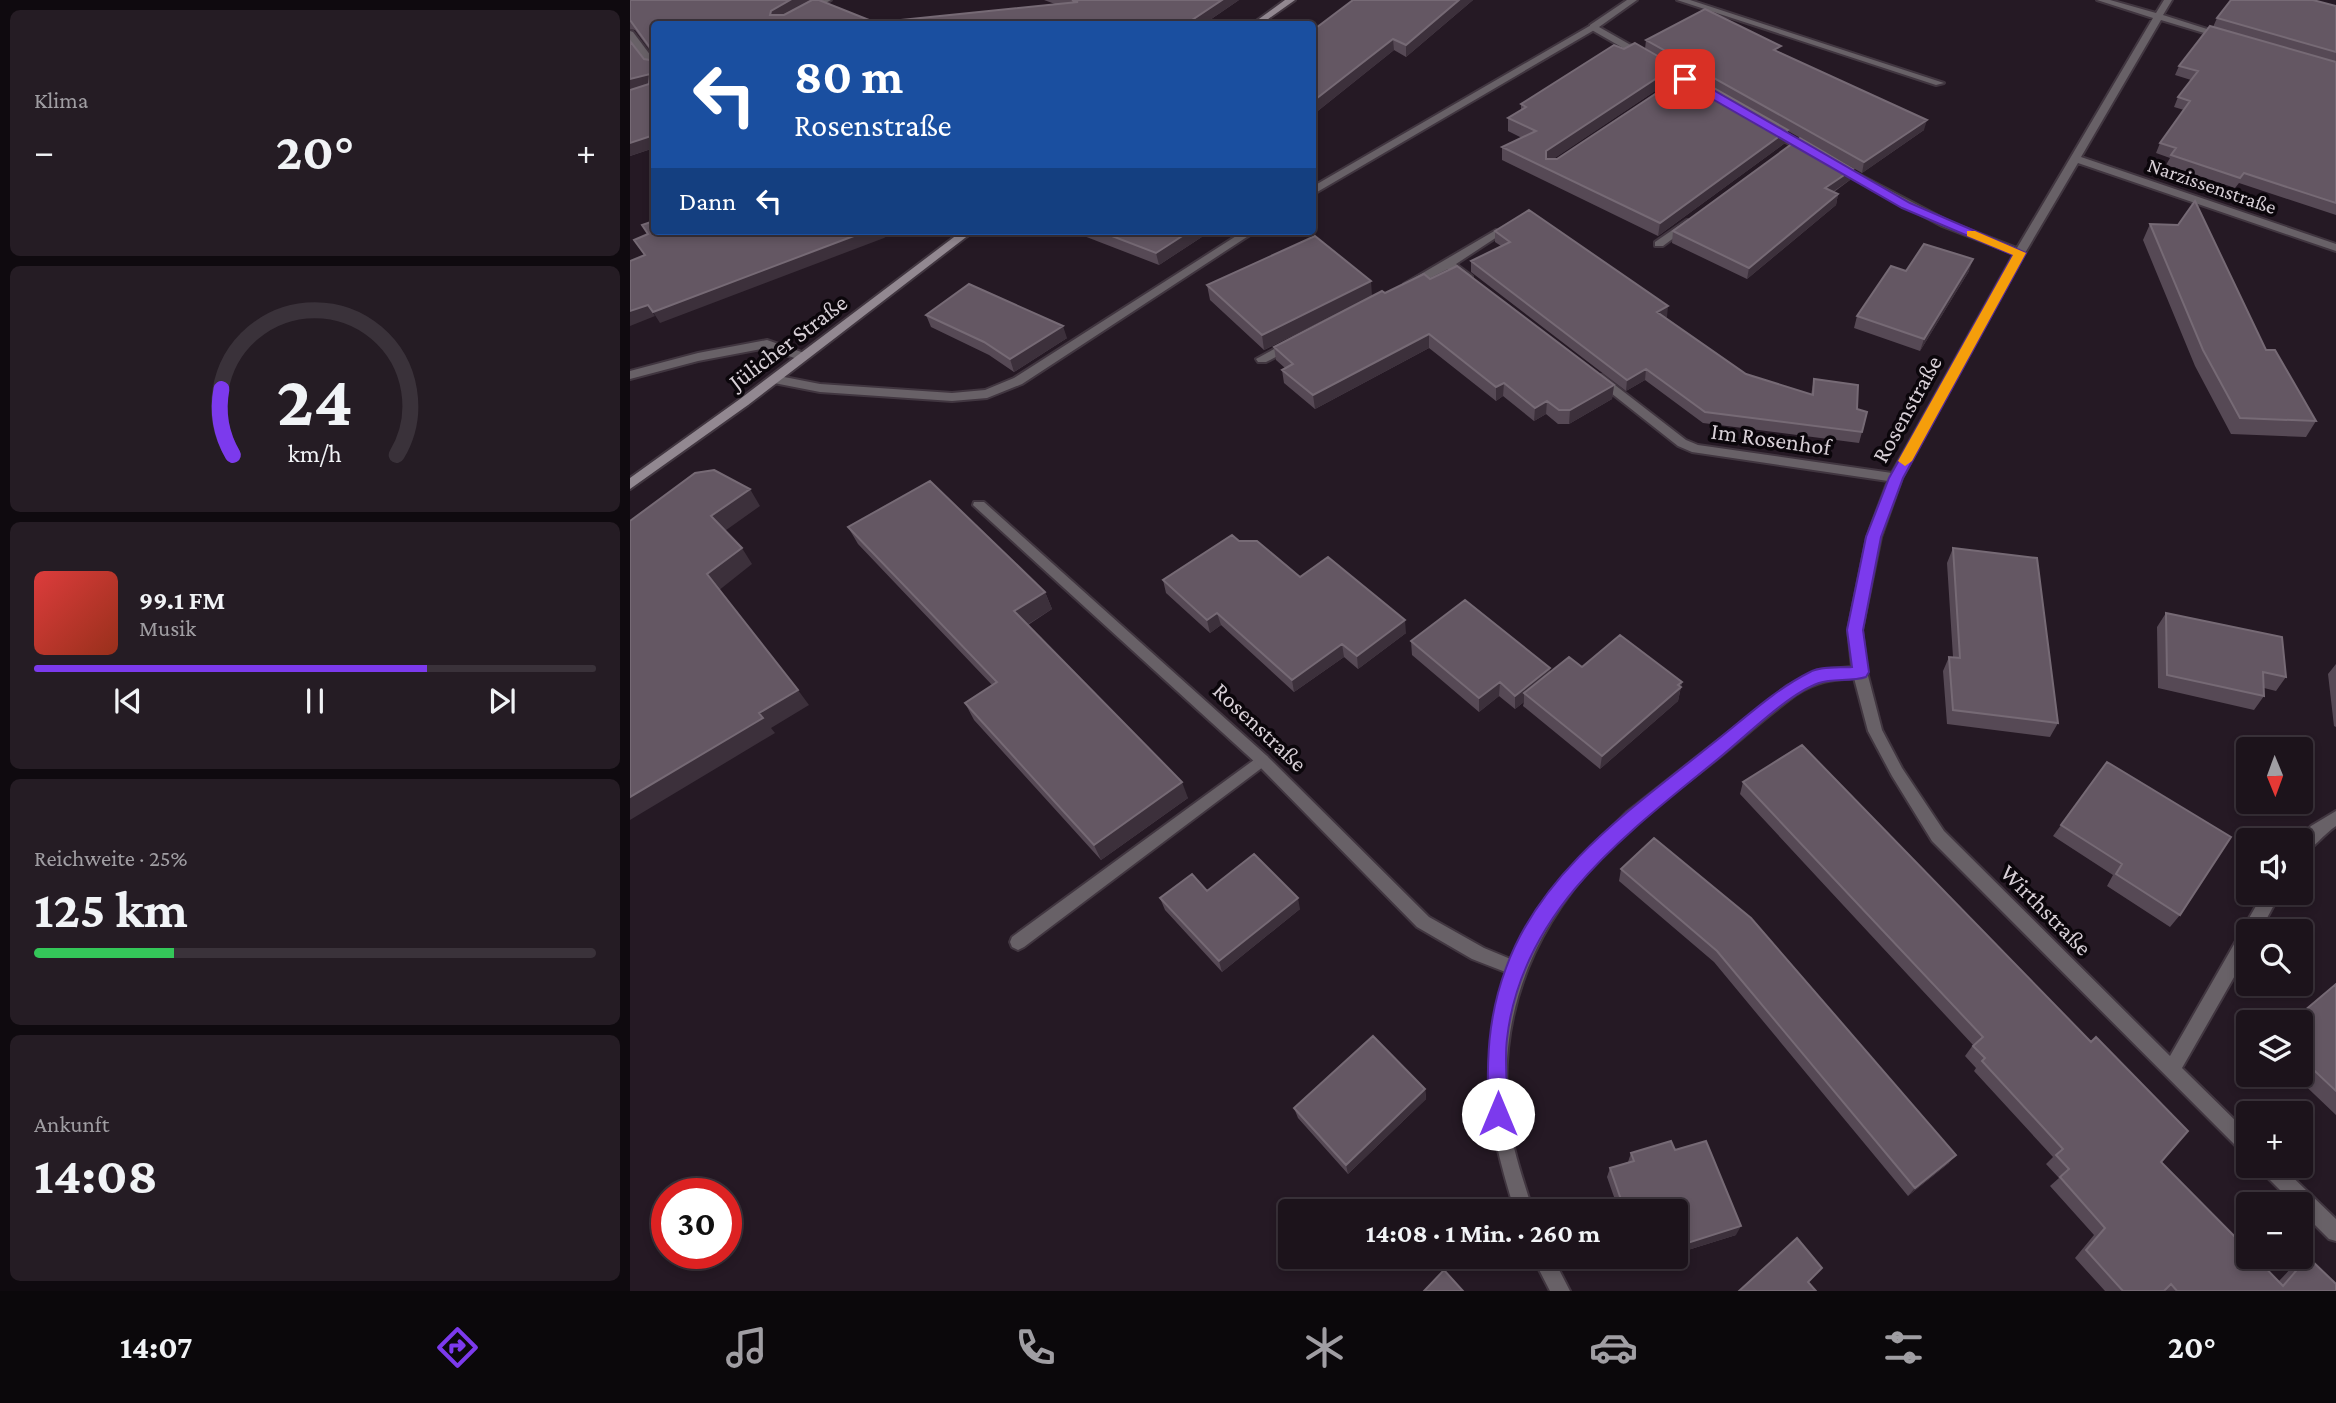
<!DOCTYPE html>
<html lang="de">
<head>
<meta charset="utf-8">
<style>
	:root { --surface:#1c131b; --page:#251c24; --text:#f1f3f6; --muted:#a09ea3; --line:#3a323a; --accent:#7c3aed }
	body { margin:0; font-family:"Crimson Pro",serif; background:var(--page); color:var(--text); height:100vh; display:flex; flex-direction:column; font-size:26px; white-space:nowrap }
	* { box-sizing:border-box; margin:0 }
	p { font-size:23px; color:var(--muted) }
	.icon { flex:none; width:38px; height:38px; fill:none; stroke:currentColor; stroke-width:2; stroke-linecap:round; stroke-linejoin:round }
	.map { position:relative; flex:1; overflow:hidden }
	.side { display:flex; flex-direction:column; gap:10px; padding:10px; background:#0f0a0f; width:630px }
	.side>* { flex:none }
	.top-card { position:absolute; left:21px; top:21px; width:665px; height:214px; border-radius:7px; box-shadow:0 4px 10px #0003,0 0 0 2px var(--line); background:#1a4fa0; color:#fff; overflow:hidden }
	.needle { width:46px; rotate:179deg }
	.fabs { position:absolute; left:1606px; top:737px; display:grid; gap:14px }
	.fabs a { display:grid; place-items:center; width:77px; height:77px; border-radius:7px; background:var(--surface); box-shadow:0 4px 10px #0003,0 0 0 2px var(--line); font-size:35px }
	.speed { position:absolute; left:21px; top:1178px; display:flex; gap:14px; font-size:35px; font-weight:700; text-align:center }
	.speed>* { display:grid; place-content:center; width:91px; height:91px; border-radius:50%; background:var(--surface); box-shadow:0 4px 10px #0003,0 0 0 2px var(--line); line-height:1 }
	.speed .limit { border:10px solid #d22; background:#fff; color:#111 }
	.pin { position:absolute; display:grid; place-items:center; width:60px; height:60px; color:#fff; margin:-30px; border-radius:14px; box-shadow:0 4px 10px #0006 }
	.me { position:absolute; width:77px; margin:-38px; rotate:0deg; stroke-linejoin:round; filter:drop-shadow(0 0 5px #0008) }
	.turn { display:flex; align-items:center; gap:24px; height:147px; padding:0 28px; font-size:32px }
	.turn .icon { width:91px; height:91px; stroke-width:2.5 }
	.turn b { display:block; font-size:49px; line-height:60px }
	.then { display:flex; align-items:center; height:66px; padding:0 28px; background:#0003; gap:14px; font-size:26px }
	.big { font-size:52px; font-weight:700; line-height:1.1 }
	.side .card { flex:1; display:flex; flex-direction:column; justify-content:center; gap:10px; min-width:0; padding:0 24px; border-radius:10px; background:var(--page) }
	.side .dial { align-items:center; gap:0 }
	.dial svg { height:182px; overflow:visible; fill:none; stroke:var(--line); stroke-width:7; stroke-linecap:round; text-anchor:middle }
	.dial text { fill:var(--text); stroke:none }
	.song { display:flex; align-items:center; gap:21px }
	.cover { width:84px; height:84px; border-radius:10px; background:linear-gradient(135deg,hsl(0 70% 55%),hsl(10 70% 35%)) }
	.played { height:7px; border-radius:4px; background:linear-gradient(90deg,var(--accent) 70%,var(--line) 70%) }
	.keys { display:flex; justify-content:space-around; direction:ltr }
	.heat { display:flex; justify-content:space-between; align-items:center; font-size:38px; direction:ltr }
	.charge { height:10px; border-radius:5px; background:linear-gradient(90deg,#34c759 25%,var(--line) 0) }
	.trip { position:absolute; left:648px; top:1199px; width:410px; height:70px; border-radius:7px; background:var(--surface); box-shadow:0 4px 10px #0003,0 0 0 2px var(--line); font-weight:700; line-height:70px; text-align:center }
	.tab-bar { display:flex; height:112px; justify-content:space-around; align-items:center; background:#0b080b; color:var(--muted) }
	.tab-bar .icon { width:49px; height:49px }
	.tab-bar .active { color:var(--accent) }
	.tab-bar b { font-size:32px; color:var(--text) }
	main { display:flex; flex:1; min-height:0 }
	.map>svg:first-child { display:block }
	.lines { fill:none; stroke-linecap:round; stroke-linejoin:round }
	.service-casing { stroke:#413640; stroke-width:4 }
	.minor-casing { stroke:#413640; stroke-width:4 }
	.secondary-casing { stroke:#413640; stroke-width:4 }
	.service { fill:#686167; fill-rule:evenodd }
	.minor { fill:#686167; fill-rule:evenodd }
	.secondary { fill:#928891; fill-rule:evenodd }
	.wall { fill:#564955; fill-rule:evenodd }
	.shaded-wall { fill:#3c303b }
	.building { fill:#645763; stroke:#766a75; stroke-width:2 }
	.route { fill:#7c3aed; stroke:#51269a; stroke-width:2 }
	.slow { fill:#f59e0b }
	.labels { text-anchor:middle; stroke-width:7; stroke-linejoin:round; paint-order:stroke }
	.far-street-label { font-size:21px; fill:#d7cfd6; stroke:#0b060b }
	.street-label { font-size:24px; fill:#d7cfd6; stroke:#0b060b }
</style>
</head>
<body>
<main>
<section class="side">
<div class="card"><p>Klima</p>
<div class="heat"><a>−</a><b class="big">20°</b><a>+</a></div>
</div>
<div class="card dial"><svg viewBox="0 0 100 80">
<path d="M14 69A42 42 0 1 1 86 69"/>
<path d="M14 69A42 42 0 0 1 9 40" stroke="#7c3aed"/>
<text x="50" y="56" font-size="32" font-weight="700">24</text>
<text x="50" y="72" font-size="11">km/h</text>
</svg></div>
<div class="card">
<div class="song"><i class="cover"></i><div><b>99.1 FM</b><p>Musik</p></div></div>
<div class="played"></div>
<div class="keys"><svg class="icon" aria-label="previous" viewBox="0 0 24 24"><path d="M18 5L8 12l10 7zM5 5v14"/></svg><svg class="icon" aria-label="pause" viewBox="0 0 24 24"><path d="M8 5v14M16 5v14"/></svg><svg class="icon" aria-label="next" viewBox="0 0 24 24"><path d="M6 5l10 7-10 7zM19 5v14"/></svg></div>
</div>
<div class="card"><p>Reichweite · 25%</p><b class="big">125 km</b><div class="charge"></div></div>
<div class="card"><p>Ankunft</p><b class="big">14:08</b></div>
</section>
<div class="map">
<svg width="1706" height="1291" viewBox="0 0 1706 1291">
	<rect width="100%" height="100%" fill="#251924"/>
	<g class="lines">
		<defs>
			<path id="service" d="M1047,0H1060L1314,83L1306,85Z
				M963,24L967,27L966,29L682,195V187Z
				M614,231H626L392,384L357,398L322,401L190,392L144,383L138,379L144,375L190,384L322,393L355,390L384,378Z
				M632,754L637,756L639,760L637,764L394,947L388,950L382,947L380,942L382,937Z"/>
			<path id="minor" d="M190,0H201L157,24H147Z
				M997,0H1007L969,27L1071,85V89H1065L960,29V25Z
				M1467,0H1480L1526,13L1534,0H1542L1533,15L1599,36L1594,39L1531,20L1451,157L1706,244V251L1448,163L1395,253L1272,478L1251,537L1232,630L1237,672L1252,730L1272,768L1314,831L1540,1056L1634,892H1651L1630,931H1619V951L1552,1068L1619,1134V1156L1613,1153L1302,841L1262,776L1238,731L1224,678C1200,680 1188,681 1167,694C1134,718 1104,746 1072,771C1047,791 1020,809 997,831C917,905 870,992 877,1103C879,1140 892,1176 903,1211H885C857,1122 847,1064 878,973L842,959L787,927L627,764L343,505L344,502H354L637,756L799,917L854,948L883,960L907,914L938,872L997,812L1157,686L1188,670L1222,667L1218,630L1237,537L1258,481L1062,452L1048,446L962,378L964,375H972L1056,440L1068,445L1262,473L1384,254L1312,226L1202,167L1211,165L1320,222L1387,248L1523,18Z
				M0,31L3,32L24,60V69L21,68L0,40Z
				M1140,126L1184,150L1185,152L1176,154L1137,131L1135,129Z
				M1057,220L1061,221V225L1033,246H1025V242Z
				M866,230L871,233L870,235L826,264L842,276V280H834L818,269L784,286H776L774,284Z
				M137,340L177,354L179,357L173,361L136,348L68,361L0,379V371L68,353Z
				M659,341L665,345L663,348L636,362H628L626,359Z
				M1706,811V826C1694,834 1682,850 1671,855V840H1668L1681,826Z
				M1629,1166H1651L1706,1219V1241L1699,1239L1671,1211V1204H1664L1632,1172Z
				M902,1256H922L940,1291H920Z"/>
			<path id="secondary" d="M655,0H665L631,24H622Z
				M332,231H344L118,405L0,489V478L110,399Z"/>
		</defs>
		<use href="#service" class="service-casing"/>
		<use href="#minor" class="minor-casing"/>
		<use href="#secondary" class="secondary-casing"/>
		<use href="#service" class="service"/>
		<use href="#minor" class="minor"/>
		<use href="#secondary" class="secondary"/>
	</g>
	<path class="wall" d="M0,0L24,24V148L0,156L14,59L20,60L21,52L5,30L0,29Z
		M414,0H609L574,24H263L425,4Z
		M723,0H843L776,57L764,50L684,114L685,122L682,123V31Z
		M1706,6V215L1609,183L1605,188L1536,165L1540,158L1526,153L1530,143L1554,110L1544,107L1548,97L1561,80L1545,75L1549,66L1583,27L1587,18Z
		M1016,40L1150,52L1294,130L1232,173L1158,131L1155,143L1028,236L872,160V147L892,138L878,131V118L891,110V104L994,49H1015ZM1045,67L1056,73L927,159H923L1043,79Z
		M1223,169L1220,180L1204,192L1208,194L1206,205L1117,279L1042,243L1043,231Z
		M1520,224L1636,350L1686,421L1676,437L1601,434L1565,366L1513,240Z
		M441,231H581L529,265Z
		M865,231L1037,317L1035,318L1116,374L1181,395L1184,379L1227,409L1232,432L1229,443L1073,423L1015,380L996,391L841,272V261L871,246L865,242Z
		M1276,271H1339L1290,351L1224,328L1227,316Z
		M800,279L984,385L982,399L939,424H928L916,414L904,421L873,396L866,401L799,348L685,409L654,383L652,370L655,368L646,360L644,347L755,293Z
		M577,285L742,296L634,350L580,300Z
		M296,315L437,338L384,372L359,355L301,327Z
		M218,527L415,592L422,609L398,625L558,798L471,860L344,720L335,703L362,685L228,544Z
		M1323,548L1428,723L1420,737L1317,724L1313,671L1319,657H1323L1317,563Z
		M670,577L776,633L728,669L714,657L664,692L591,625L580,633L536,593L533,580Z
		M1536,613L1656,677L1646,691L1634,688V696L1624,710L1528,688L1527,627Z
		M781,641L920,668L919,672L952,667L1052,682L1048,701L970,769L893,706L894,702L885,709L869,696L849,712L782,655Z
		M1706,664V727L1704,726L1698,674Z
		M1477,762L1550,915L1540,927L1477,886L1483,875L1423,836Z
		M1113,782L1531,1162L1649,1281L1664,1265L1678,1257L1706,1291H1475L1445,1258L1464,1235L1420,1186L1429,1178L1416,1164L1423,1157L1344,1071L1346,1068L1335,1056L1343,1045L1110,794Z
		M1024,838L1319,1163L1278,1196L1084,962L989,881L991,869Z
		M577,891L670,909L592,972L535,910L530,898Z
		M1706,983V1115L1663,1074H1671V1022Z
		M795,1089L796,1099L718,1174L668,1118L664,1108Z
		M1045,1150L1106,1235L1045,1254V1211H989L977,1177L980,1168L998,1162L1001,1153Z
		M1004,1256H1038L1008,1266Z"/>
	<path class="shaded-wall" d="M160,0H185L145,24L140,15L141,11Z
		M592,0H609L574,24H556Z
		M829,0H843L776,57V45Z
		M763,39L764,50L684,114L685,122L682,123V102Z
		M1045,66L1043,79L916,164V151Z
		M20,74L24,83L0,92V79Z
		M1297,120L1294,130L1232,173L1234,162Z
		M1158,130L1155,143L1028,236L1030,223Z
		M24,135V148L0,156V143Z
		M1223,169L1220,180L1192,199L1195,188Z
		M1208,194L1206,205L1117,279L1119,268Z
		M237,231H265L254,238L30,323L23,312Z
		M560,231H581L529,265L526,253Z
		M1343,259L1339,271L1290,351L1294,339Z
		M741,281L742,296L634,350L632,335Z
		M18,305L25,316L0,326V311Z
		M1038,306L1037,317L1026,323L1027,312Z
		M433,326L437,338L384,372L380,359Z
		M799,334V348L685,409L683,395Z
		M1016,369L1015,380L996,391L997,380Z
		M874,383L873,396L866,401V387Z
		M984,385L982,399L939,424L940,410Z
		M917,401L916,414L904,421L905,408Z
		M120,489L130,506L92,533L81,516Z
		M112,548L122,564L88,591L77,574Z
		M415,592L422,609L392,628L384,611Z
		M587,613L591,625L580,633L577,620Z
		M775,620L776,633L728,669L727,656Z
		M712,644L714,657L664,692L662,680Z
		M920,668L919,682L894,693V702L885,709V696Z
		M870,682L869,696L849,712V698Z
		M1052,682L1048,701L970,769L972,756Z
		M168,690L179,705L141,728L145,733L0,820V797L129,713Z
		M552,782L558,798L471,860L464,845Z
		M668,898L670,909L592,972L589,961Z
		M795,1089L796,1099L718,1174L716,1165Z
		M1326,1155L1319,1163L1278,1196L1285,1188Z
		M1111,1226L1106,1235L1045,1254V1247Z
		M1016,1256H1038L1008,1266L1011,1258Z"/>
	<path class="building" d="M0,0H160L141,11L140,15H154L182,0H189L249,24H24V135L0,143V90L19,84L20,74L0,79V41L14,59L20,60L21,49L0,20Z
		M442,0H592L556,24H263L271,20L448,2Z
		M723,0H829L776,45L763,39L682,102V31Z
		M1601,0H1683L1706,6V52L1587,18Z
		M1075,9L1151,46L1144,50L1297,120L1234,162L1016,40Z
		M1580,26L1706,62V203L1614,173L1610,178L1541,155L1546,148L1530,143L1560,101L1548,97L1568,71L1549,66Z
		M1005,43L1045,66L916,151V159H927L1057,73L1158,130L1030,223L872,147L906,131L878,118L896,107L891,104L984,45L994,49Z
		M1170,138L1223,169L1195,188L1208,194L1119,268L1043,231Z
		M1565,201L1636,350H1645L1686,421L1610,418L1573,350L1520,224L1548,225Z
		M899,210L1038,306L1027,312L1116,374L1183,395L1184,379L1228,385L1227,409L1237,412L1232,432L1075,412L1016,369L997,380L841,261L880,242L865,231Z
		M24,221V231H237L23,312L18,305L0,311V261L15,255L4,240L18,234L12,225Z
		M469,231H560L526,253Z
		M685,236L741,281L632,335L577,285Z
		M1294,244L1343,259L1294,339L1227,316L1261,266L1276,271Z
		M827,266L984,385L940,410H929L917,401L905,408L874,383L866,387L799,334L683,395L652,370L663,364L644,347L752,291L755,293L794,274L800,279Z
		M339,284L433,326L380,359L354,342L296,315Z
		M84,470L120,489L81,516L112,548L77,574L168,690L129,713L133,718L0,797V521L65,473Z
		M300,481L415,592L384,611L552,782L464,845L335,703L367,682L218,527Z
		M602,535L609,541H627L670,577L698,557L775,620L727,656L712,644L662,680L587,613L577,620L533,580Z
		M1323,548L1407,558L1428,723L1323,710L1319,657L1330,658Z
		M835,600L920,668L885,696L870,682L849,698L781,641Z
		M1536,613L1652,637L1656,677L1633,672L1634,696L1537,675Z
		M990,635L1052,682L1048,685L1051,687L972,756L894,693L939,657L952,667Z
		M1172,745L1461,1042L1466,1037L1558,1131L1531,1162L1619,1251V1256H1624L1653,1286L1678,1257L1706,1284V1291H1547L1541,1284L1534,1291H1493L1456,1250L1475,1228L1430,1177L1439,1169L1426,1155L1433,1149L1352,1061L1355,1058L1343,1046L1353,1037L1113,782Z
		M1477,762L1601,837L1550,915L1486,874L1492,864L1431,825Z
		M1024,838L1121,918L1326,1155L1285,1188L1087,951L991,869Z
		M624,854L668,898L589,961L530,898L562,874L577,891Z
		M1706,984V1091L1671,1058V1022H1661Z
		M743,1036L795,1089L716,1165L664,1108Z
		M1041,1141L1045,1150L1076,1141L1111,1226L1045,1247V1211H995L980,1168L1004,1161L1001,1153Z
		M1167,1238L1192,1268L1178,1282L1186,1291H1109Z
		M814,1270L833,1291H794Z"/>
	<path class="route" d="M1051,76H1059L1280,203L1396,253L1273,478L1251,537L1233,630L1239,672L1236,677C1221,682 1203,678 1189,683C1157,694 1111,741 1083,763C992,837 891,913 877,1039C874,1063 878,1090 878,1114L875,1121L868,1124L860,1121L858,1114C857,1061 857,1019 876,968C911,870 1004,807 1082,744C1113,720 1144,690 1180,672C1191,666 1209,668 1222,667L1217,630L1236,537L1259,478L1383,255L1272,208L1051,81Z"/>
	<path class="slow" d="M1337,231H1345L1396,253L1282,461L1275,466L1268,461L1383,255L1337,236Z"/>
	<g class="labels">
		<g class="far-street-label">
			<text transform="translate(1582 186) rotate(19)" y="7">Narzissenstraße</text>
		</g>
		<g class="street-label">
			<text transform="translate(158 342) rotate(-37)" y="8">Jülicher Straße</text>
			<text transform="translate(1277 409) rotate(-61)" y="8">Rosenstraße</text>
			<text transform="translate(1141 439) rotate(8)" y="8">Im Rosenhof</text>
			<text transform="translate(630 727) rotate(43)" y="8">Rosenstraße</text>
			<text transform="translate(1416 910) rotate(45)" y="8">Wirthstraße</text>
		</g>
	</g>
</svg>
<div class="fabs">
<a><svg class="needle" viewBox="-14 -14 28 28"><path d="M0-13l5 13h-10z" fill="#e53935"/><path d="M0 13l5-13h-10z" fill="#a09ea3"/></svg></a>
<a><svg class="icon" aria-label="sound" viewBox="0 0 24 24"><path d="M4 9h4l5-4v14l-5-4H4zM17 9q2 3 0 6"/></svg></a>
<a><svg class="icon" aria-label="search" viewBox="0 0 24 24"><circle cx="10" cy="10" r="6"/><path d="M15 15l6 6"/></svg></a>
<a><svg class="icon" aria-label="layers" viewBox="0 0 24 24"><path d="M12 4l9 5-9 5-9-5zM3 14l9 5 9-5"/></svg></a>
<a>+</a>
<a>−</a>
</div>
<div class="speed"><div class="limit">30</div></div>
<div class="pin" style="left:1055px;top:79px;background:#d93025"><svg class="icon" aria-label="arrive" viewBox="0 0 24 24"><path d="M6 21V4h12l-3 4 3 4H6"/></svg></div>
<svg class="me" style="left:868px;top:1114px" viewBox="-20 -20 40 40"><circle r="19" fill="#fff"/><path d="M0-13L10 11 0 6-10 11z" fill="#7c3aed"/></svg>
<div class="trip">14:08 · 1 Min. · 260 m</div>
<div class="top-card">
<div class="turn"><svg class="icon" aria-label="left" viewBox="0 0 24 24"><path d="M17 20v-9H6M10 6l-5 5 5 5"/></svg><div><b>80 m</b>Rosenstraße</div></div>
<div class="then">Dann<svg class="icon" aria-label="left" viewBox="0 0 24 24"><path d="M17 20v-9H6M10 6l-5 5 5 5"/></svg></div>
</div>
</div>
</main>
<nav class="tab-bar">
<b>14:07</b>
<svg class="icon active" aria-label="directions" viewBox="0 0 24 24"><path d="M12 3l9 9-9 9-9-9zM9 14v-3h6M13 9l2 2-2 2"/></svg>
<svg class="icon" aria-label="music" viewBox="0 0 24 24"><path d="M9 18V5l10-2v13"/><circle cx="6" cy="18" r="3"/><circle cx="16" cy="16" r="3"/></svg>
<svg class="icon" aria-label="phone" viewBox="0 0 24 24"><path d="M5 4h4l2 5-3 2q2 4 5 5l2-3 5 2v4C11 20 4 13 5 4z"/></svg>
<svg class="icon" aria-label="climate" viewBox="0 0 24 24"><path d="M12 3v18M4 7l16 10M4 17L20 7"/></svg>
<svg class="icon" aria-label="car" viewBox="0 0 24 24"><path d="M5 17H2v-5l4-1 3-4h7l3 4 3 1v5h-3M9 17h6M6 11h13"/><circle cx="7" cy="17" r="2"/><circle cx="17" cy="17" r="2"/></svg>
<svg class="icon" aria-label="filters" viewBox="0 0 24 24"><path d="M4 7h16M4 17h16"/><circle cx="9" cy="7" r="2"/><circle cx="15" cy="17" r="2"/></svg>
<b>20°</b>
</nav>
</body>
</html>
